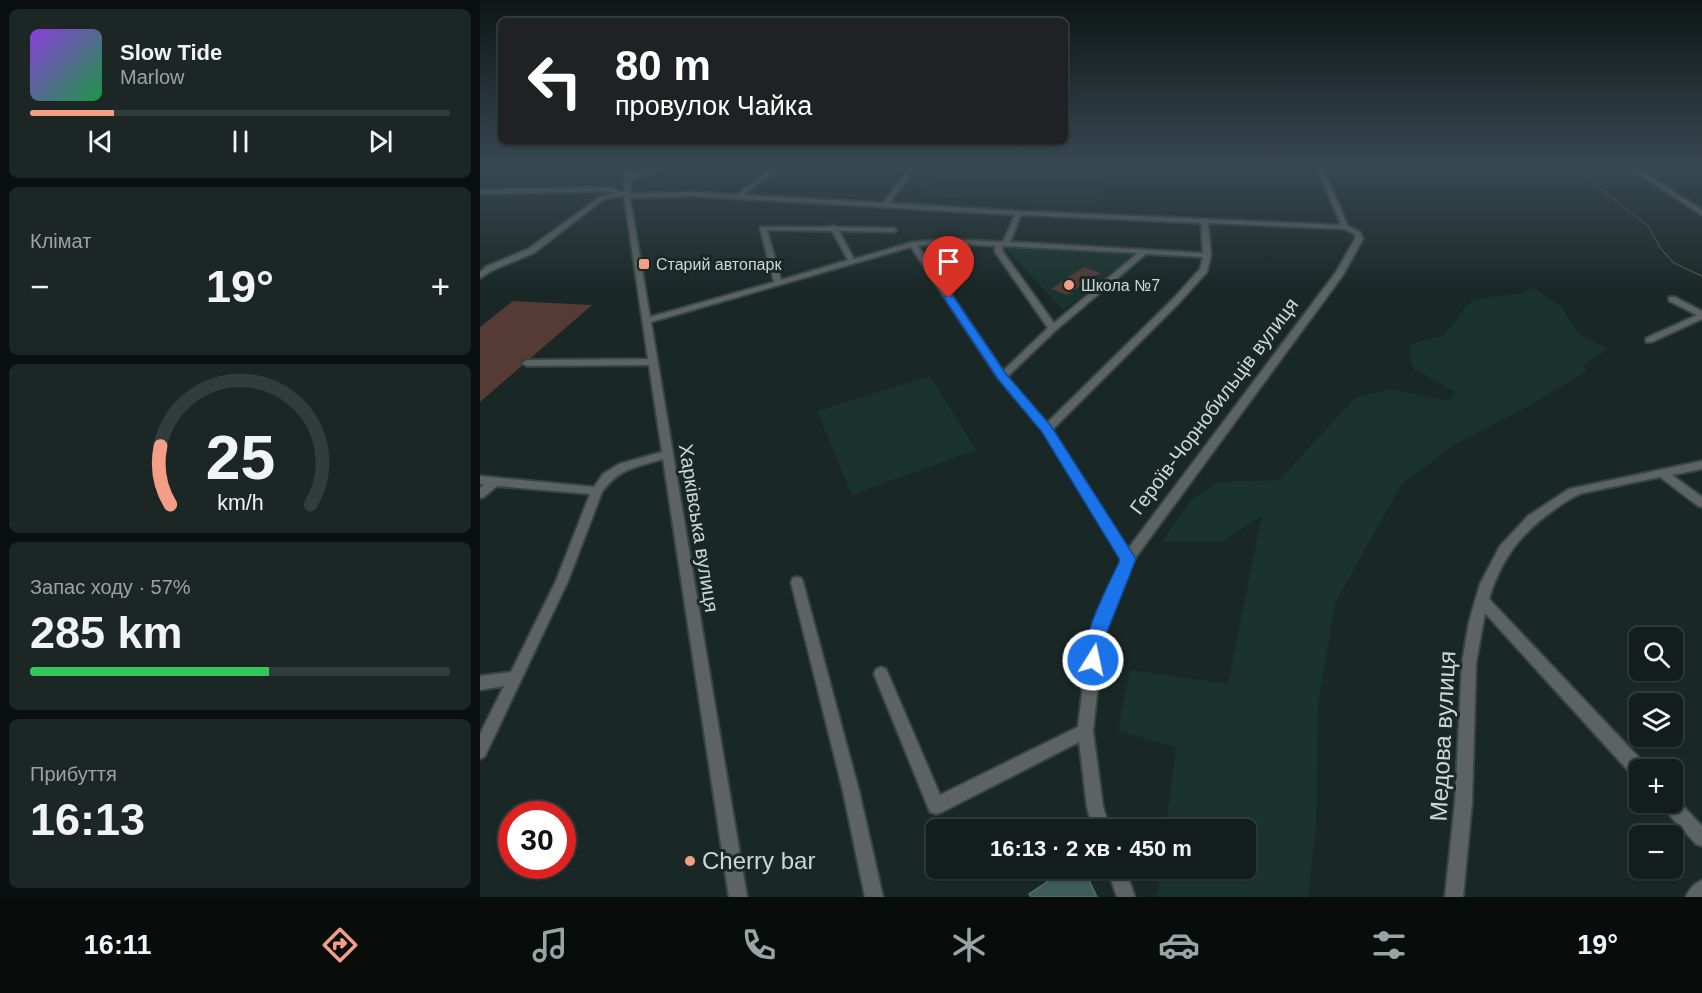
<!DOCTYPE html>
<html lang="uk">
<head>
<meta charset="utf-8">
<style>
	:root { --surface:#131e1c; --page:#1c2725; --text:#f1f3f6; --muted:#9da2a3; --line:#323c3b; --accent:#f49e87 }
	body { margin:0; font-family:Helvetica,sans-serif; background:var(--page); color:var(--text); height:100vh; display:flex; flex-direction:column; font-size:22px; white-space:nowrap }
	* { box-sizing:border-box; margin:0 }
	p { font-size:20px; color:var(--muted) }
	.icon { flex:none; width:33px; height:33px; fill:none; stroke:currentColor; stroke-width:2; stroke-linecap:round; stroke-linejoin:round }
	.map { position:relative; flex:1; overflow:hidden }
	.details { display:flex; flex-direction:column; gap:9px; padding:9px; background:#0a100f; width:480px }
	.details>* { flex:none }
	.top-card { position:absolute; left:18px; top:18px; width:570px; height:126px; border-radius:9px; box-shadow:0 2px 4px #0004,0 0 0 2px var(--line); background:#202124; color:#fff; overflow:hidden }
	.fabs { position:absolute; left:1149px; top:627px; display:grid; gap:12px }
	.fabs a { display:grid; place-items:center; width:54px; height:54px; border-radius:9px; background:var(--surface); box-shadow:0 2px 4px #0004,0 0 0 2px var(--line); font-size:30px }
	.speed { position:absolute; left:18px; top:801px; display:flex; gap:12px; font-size:30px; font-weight:700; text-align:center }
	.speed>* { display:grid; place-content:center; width:78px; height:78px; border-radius:50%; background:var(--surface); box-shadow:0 2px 4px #0004,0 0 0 2px var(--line); line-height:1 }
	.speed .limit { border:9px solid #d22; background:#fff; color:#111 }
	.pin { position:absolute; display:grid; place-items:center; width:51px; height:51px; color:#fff; margin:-62px -26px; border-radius:50% 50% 50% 0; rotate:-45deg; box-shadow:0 0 6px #0007 }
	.pin .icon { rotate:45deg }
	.me { position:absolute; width:66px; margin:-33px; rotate:10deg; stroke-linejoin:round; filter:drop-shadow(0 0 4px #0008) }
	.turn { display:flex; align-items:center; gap:21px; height:126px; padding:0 18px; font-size:27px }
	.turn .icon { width:78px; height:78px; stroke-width:2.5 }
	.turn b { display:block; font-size:42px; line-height:51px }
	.big { font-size:45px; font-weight:600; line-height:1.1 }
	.details .widget { flex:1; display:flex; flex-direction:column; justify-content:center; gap:9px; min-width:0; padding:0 21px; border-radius:9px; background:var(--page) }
	.details .dial { align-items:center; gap:0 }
	.dial svg { height:156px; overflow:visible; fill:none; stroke:var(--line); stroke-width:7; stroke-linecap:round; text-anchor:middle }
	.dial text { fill:var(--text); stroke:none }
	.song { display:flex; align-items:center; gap:18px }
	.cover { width:72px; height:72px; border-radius:9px; background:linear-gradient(135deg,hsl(270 70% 55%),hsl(140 70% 35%)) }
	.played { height:6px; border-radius:3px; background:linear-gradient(90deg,var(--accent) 20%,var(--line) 20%) }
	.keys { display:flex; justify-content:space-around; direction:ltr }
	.heat { display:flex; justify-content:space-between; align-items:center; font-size:33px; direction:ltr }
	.charge { height:9px; border-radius:4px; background:linear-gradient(90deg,#34c759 57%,var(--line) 0) }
	.trip { position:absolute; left:446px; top:819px; width:330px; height:60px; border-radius:9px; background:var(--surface); box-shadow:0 2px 4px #0004,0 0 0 2px var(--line); font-weight:600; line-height:60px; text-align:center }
	.dock { display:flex; height:96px; justify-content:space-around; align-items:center; background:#080c0b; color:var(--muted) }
	.dock .icon { width:42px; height:42px }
	.dock .current { color:var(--accent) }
	.dock b { font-size:27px; color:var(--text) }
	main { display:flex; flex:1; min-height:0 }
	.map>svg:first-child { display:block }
	.built { fill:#1a332f }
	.green { fill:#553b34 }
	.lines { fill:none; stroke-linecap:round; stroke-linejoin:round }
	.stream { stroke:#534643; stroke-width:1.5 }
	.minor-casing { stroke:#364442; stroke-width:4 }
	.minor { fill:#5c6362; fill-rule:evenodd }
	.wall { fill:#2c4d49 }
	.shaded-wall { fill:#1d3834 }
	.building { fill:#3d5c58; stroke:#546f6b; stroke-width:1.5 }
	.route { fill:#1a73e8; stroke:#114b97; stroke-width:1.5 }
	.poi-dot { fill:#f49e87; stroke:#192826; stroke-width:2 }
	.labels { text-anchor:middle; stroke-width:6; stroke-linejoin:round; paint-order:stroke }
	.far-poi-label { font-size:16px; fill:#cdd7d5; stroke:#192826; text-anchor:start }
	.street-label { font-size:20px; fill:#cdd7d5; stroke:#192826 }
	.near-street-label { font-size:24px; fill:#cdd7d5; stroke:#192826 }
	.near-poi-label { font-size:24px; fill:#cdd7d5; stroke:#192826; text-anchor:start }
</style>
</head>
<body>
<main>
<section class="details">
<div class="widget">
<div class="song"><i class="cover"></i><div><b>Slow Tide</b><p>Marlow</p></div></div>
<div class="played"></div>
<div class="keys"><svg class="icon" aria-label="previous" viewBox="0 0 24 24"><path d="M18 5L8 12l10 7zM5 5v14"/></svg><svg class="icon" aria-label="pause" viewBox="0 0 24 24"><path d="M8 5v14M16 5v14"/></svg><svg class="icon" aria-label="next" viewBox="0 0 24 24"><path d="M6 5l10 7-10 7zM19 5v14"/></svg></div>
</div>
<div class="widget"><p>Клімат</p>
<div class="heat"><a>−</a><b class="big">19°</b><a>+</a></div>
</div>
<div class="widget dial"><svg viewBox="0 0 100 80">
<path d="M14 69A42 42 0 1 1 86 69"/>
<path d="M14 69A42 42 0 0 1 9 39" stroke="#f49e87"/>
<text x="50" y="56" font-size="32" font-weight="700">25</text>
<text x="50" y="72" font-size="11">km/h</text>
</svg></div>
<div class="widget"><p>Запас ходу · 57%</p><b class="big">285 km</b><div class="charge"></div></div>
<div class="widget"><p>Прибуття</p><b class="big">16:13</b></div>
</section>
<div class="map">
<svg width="1222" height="897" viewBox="0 0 1222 897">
	<rect width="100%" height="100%" fill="#192826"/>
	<path class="built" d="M459,165H629L617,205L438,196Z
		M526,248L657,252L654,259L582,310Z
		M1053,288L1081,307L1098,334L1128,349L1103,364L1107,371L1043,409L974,445L921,485L855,603L838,704L836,826L828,897H677L681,869L765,868V830L686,829L696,747L638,731L650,670L748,684L782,515L742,542H682L712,499L739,482L799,480L875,398L909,389L969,401L976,392L933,369L929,345L965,335L989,303L1009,297L1037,294Z
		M450,376L496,450L372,495L337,411Z"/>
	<path class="green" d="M604,267L620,273L587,295L571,289Z
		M33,301L112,305L0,402V327Z"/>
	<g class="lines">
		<path class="stream" d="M1092,165L1102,169L1116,185L1168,226L1181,249L1194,263L1222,276"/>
		<defs>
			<path id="minor" d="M145,165H151V176L184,165H193L151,180L150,194L213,192L256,195L296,165H303L263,195L403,203L432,165H438L409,203L539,211L861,225L836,165H842L868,226L880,232L883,239L863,275L653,561L623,637L613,731L623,807L630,830H613L607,807L599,742L462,812L456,814L450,812L394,674L396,669L401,667L406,669L460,795L598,727L609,637L642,559L563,431L519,379L431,247L171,322L267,897H249L183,459C157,467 139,468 122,492L88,581L5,756L0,759V734L24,686L0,690V676L31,672L76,581L110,494L17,486L4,497L0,498V488L4,484H0V476L114,487L123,474L139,464L182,452L169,365L47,366L42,363L47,360L168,359L144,195L124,199L54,253L13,270L0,278V272L7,266L48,249L120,197L134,193L130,191L0,194V190L131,187L140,192L144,191ZM213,196L535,215L523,242L466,239L433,242L374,259L359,231L414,232L417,230L414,228L356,227L353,225L350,227H281L280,228L294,282L170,317L150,198ZM541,215L721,223L723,253L530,242ZM728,223L864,229L875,234V239L856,272L648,549L572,430L699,303L727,272L731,255ZM287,230L352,231L368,260L301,280ZM466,243L515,246V252L568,328L523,371L438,246ZM522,246L658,253L574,323L523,252ZM666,254L723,257L720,269L693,299L567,423L527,377L576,330Z
				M1145,165H1152L1222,210V215Z
				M1189,297H1195L1222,311V319L1172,342H1166V338L1217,315L1189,301Z
				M1222,461V469L1192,475L1222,497V507L1218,506L1180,477L1103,493C1094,496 1086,501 1078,507C1043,531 1021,557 1009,599L1166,765L1167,770H1160V779L1154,777L1005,613L996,663L992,802L983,897H965L975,802L982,663L989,622L1000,584L1020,546L1048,516L1089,489Z
				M317,577L321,578L323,582L379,791L403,897H385L363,791L311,582L313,578Z
				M1192,795L1222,826V846L1216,844L1183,808L1181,802H1192Z
				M627,868H645L655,897H637Z
				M1222,880V897H1206C1209,889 1214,884 1222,880Z"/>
		</defs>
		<use href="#minor" class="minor-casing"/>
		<use href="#minor" class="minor"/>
	</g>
	<path class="wall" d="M305,165H324L317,170L307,169Z"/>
	<path class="shaded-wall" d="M316,165H324L317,170Z"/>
	<path class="building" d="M587,868H603L617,897H551L549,894L567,882L565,877L578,869L580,873Z"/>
	<linearGradient id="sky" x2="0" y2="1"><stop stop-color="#0e1615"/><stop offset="0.57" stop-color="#384852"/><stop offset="1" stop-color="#384852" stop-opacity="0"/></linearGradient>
	<rect width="1222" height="291" fill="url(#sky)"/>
	<path class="route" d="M466,296H473L526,374L571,426L656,559L625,637L620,666L613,669L607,666C596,643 630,583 640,560L562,432L518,379L464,298Z"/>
	<g class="poi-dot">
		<rect x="158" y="258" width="12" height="12" rx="3"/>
		<circle cx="589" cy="285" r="6"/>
		<circle cx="210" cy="861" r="6"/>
	</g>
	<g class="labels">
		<g class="far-poi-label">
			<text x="176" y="270">Старий автопарк</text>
			<text x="601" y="291">Школа №7</text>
		</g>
		<g class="street-label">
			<text transform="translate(734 406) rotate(-53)" y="7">Героїв-Чорнобильців вулиця</text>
			<text transform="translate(219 528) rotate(81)" y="7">Харківська вулиця</text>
		</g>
		<g class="near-street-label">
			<text transform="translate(963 736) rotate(-87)" y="8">Медова вулиця</text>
		</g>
		<g class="near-poi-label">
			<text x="222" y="869">Cherry bar</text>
		</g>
	</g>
</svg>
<div class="fabs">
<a><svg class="icon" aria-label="search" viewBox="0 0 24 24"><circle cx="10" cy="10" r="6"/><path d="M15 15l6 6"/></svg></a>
<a><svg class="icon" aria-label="layers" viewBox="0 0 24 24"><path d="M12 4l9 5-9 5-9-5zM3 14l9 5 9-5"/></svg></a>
<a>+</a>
<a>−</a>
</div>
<div class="speed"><div class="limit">30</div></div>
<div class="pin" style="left:469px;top:298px;background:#d93025"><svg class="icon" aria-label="arrive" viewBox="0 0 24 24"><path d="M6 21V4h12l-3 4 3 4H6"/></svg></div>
<svg class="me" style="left:613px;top:660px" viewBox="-20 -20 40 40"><circle r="17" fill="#1a73e8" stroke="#fff" stroke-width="3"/><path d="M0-11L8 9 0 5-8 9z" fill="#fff"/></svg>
<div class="trip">16:13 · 2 хв · 450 m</div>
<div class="top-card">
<div class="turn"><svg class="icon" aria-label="left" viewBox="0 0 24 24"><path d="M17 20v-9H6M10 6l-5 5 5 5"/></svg><div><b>80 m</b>провулок Чайка</div></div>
</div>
</div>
</main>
<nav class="dock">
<b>16:11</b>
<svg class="icon current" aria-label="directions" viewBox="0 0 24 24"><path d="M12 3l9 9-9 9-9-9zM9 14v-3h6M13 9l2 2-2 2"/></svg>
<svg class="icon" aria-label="music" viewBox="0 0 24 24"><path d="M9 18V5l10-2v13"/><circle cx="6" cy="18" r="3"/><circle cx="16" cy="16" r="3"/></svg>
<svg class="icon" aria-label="phone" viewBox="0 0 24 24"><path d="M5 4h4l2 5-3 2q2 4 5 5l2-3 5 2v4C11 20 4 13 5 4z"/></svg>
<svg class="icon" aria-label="climate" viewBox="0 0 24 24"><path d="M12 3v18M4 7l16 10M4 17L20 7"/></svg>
<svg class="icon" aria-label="car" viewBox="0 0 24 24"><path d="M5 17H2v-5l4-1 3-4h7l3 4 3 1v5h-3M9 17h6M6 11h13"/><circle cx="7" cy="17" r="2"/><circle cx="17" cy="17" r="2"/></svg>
<svg class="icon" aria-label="filters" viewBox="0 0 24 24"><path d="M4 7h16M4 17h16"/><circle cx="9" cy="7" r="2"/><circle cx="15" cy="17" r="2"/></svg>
<b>19°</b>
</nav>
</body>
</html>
